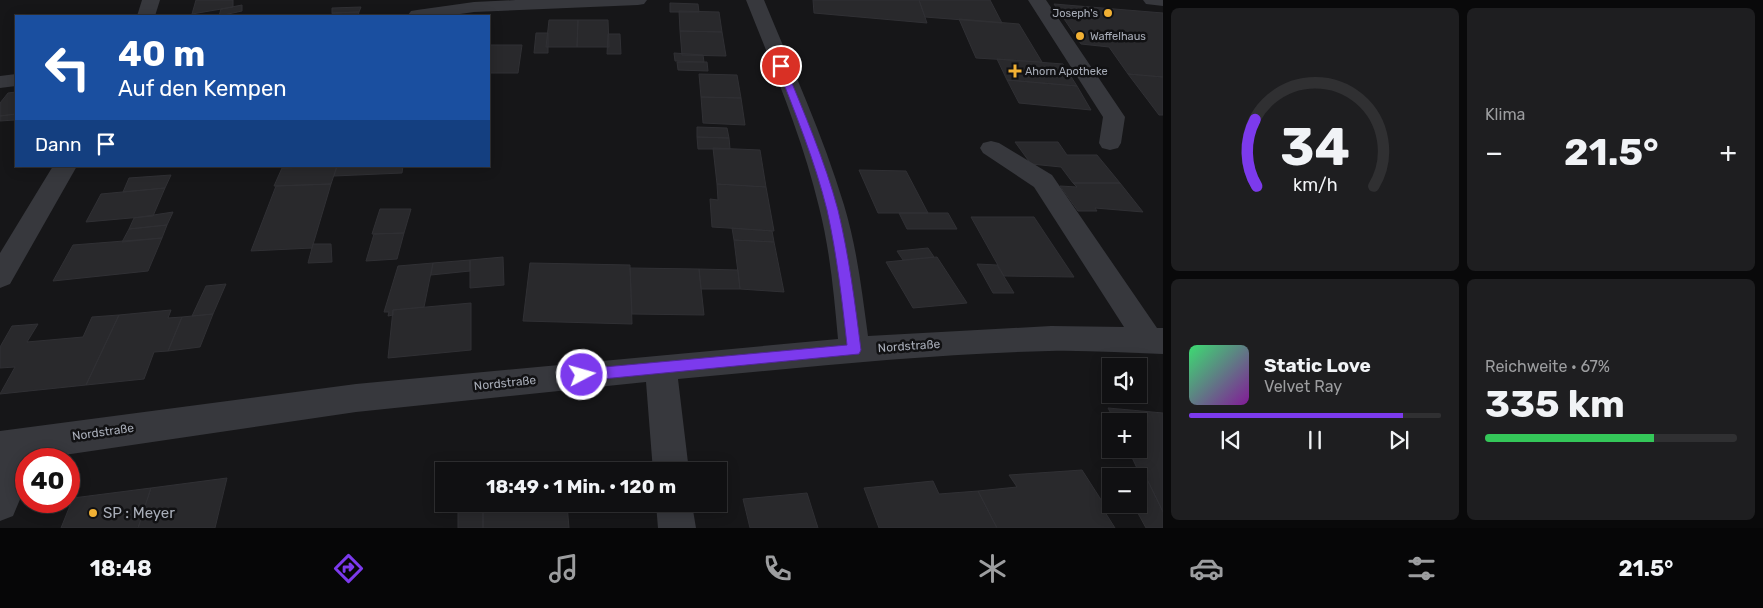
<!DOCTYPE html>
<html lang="de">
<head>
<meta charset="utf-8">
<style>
	:root { --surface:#101012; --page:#1e1e20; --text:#f1f3f6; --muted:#9c9d9f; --line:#303032; --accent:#7c3aed }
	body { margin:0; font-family:Rubik,sans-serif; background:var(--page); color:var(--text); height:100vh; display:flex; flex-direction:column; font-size:19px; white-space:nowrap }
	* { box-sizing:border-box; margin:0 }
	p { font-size:16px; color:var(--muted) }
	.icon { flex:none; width:28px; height:28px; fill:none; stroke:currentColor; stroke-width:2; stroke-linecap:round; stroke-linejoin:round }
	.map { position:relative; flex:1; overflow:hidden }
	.side { display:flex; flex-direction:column; gap:8px; padding:8px; background:#09090a; width:600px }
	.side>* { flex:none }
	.top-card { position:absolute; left:15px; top:15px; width:475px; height:152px; border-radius:0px; box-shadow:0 2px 12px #0003,0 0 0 1px var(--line); background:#1a4fa0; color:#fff; overflow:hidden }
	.controls { position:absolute; left:1102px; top:358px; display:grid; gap:10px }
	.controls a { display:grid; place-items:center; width:45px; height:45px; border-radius:0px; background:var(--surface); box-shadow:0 2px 12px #0003,0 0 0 1px var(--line); font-size:25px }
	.speed { position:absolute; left:15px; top:448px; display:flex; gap:10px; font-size:25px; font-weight:700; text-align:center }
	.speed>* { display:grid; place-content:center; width:65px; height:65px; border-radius:50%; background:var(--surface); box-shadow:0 2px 12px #0003,0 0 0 1px var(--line); line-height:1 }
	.speed .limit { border:8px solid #d22; background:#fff; color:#111 }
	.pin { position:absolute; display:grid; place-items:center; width:42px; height:42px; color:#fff; margin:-21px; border:2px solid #fff; border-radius:50%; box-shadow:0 1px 5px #0007 }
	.me { position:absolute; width:55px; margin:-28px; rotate:84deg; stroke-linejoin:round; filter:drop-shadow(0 0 4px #0008) }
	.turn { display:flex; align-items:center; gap:18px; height:105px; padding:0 20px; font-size:22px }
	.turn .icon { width:65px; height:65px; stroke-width:2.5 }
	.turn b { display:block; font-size:35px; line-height:42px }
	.then { display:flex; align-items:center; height:48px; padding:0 20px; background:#0003; gap:10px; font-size:19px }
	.big { font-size:38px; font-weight:700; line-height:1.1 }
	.side .tile { flex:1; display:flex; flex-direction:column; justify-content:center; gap:8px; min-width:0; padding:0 18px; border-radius:8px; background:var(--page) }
	.side .dial { align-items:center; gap:0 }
	.dial svg { height:130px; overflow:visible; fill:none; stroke:var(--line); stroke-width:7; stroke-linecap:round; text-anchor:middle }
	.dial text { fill:var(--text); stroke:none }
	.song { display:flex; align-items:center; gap:15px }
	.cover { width:60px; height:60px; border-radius:8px; background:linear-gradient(135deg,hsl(140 70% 55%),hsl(290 70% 35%)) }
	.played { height:5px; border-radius:2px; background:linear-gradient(90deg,var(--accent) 85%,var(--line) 85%) }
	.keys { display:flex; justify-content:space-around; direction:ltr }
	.heat { display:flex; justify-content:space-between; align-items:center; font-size:28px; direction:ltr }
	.charge { height:8px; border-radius:4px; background:linear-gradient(90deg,#34c759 67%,var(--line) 0) }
	.side .tiles { flex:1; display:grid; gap:8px; grid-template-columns:repeat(2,1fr) }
	.trip { position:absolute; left:435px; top:462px; width:292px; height:50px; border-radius:0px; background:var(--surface); box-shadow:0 2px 12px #0003,0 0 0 1px var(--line); font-weight:700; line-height:50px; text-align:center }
	.dock { display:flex; height:80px; justify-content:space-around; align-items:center; background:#060607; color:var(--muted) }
	.dock .icon { width:35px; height:35px }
	.dock .selected { color:var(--accent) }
	.dock b { font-size:22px; color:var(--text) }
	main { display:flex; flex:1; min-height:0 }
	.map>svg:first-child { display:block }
	.building { fill:#29292c; stroke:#303034 }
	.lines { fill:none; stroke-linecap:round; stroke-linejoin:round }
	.minor { fill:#37383d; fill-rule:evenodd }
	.route { fill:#7c3aed; stroke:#51269a }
	.poi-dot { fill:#f2b134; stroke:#111113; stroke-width:2 }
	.labels { text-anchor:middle; stroke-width:5; stroke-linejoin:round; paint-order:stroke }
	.far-poi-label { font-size:11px; fill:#a8adb8; stroke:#111113; text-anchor:start }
	.street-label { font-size:12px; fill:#a8adb8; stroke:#111113 }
	.near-poi-label { font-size:15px; fill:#a8adb8; stroke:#111113; text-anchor:start }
</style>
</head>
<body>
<main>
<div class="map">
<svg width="1163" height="528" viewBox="0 0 1163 528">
	<rect width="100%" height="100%" fill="#161618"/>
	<path class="building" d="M196,0H233V7L192,14Z
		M813,0H919L927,23L814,13Z
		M919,0H990L1002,23L925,17Z
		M670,3L698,4L699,12H670Z
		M1054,4L1163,13V77L1128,74L1109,47L1081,44Z
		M242,5V11L219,16L221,9Z
		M361,7L359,12L332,13V8Z
		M679,11L719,12L722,32L680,31Z
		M359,12L358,16H333L332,13Z
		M959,19L1019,24L1042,62L976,58Z
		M549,20H578L577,47H546Z
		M578,20H608L609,47H577Z
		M680,31L722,32L726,56L682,55Z
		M536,33H548V53H534Z
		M608,34H620L621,54H607Z
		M489,45H522L518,73H489Z
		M674,53L703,55L704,62L675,61Z
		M997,59L1063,64L1077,86L1007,80Z
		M677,62H707L708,71L678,70Z
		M699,74L737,75L741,98L701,97Z
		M1128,74L1163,77V115H1159Z
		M1007,80L1077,86L1091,110L1019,103Z
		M16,92V114L0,116V103L8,93Z
		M701,97L741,98L745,125L703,123Z
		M16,114L15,120L0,121V116Z
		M697,127L727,128L729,138L697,137Z
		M697,137L729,138L730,149H698Z
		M1015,142H1058L1067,155H1097L1120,183H1073L1061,167L1031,164Z
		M713,148L760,150L766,187L717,184Z
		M337,166L331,184L274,186L282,168Z
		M337,166H403L402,173L334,176Z
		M859,170L906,171L928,213H878Z
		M171,175L165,188L123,192L129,178Z
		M1073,183H1120L1143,212L1095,208L1097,211H1078L1060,186L1077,187Z
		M331,184L312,248L251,251L276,186Z
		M717,184L766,187L774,231L712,227L710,199L718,200Z
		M165,188L153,216L86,222L101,194Z
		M380,209H411L404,233L372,234Z
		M173,212L167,225L129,229L134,218Z
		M899,213H948L957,229H907Z
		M971,217H1034L1074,277L1004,276Z
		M167,225L162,238L122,242L129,229Z
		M732,228L772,231L774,242L734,240Z
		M404,233L397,259L366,261L374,234Z
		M162,238L148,271L53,281L73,245Z
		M734,240L774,242L784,292L740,289Z
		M313,244H331L332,262L308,263Z
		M928,248L934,257L903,260L897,251Z
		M503,257L504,285L470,288V260Z
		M937,257L967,303L913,308L886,262Z
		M470,260V271L431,275L433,263Z
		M433,263L424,307L393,310V315L388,316L389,312H384L398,266Z
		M530,263L630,265L632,324L523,321Z
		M977,264L997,265L1014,293H993Z
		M630,268L699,269L704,315L632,314Z
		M699,269L738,270L740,289H701Z
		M226,284L213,314L192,316L206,286Z
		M471,303V350L388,358L393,310Z
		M171,310L168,318L182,317L168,351L154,352L144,379L86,385L119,315Z
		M213,314L200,347L168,351L182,317Z
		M119,315L86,385L0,394L15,367L0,368V347L12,326L38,324L27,342L83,337L92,317Z
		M1108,408L1163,413V512L1148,481H1143L1128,449H1139V421H1115Z
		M1082,470L1107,509H1103L1115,528H997L978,491L1017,487L1009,475Z
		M227,478L215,528H138L151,488Z
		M1139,480L1148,481L1163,512V528H1146L1133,504H1139Z
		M933,481L939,494L978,491L997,528H879L864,488Z
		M151,488L138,528H61L73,498Z
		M807,493L818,528H750L743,499Z
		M458,504H483V528H458Z
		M483,504H567L569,528H483Z"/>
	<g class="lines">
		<path class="minor" d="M142,0H160L155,16H137Z
			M516,0H647L644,4L638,5L474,12L446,16L408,15L411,11L417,10L474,2Z
			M746,0H764C792,68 823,135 844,205C857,248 862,292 868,336L1051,326L1124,327L1034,187L983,153L980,148L983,143L991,141L999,143L1052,175L1157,328H1163V354C1125,353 1087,350 1049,351C925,354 801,368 678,379L689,471H653L646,382L356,412L37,459H26V485L13,516L0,521V431L356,384L838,339C834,295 830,250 819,207C802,136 773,68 746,0Z
			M1028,0H1046L1125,117L1121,143L1118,148L1110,150L1102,148L1099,143L1103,117Z
			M1143,0H1163V6L1146,4Z
			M16,74V86L0,88V76Z
			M53,166H77L10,284L0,288V253Z
			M656,504H692L696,528H658Z"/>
	</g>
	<path class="route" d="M778,64L785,66C804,113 825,161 838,210C849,256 855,303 861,350L859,354L582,381L577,379L575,375L577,371L582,369L847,345C842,300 837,255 827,210C815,161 795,113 777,66Z"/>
	<g class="poi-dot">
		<circle cx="1108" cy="13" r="5"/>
		<circle cx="1080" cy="36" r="5"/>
		<path d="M1012.5 63.5h5v5h5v5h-5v5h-5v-5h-5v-5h5z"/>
		<circle cx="93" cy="513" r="5"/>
	</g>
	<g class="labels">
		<g class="far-poi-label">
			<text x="1098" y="17" text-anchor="end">Joseph's</text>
			<text x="1090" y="40">Waffelhaus</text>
			<text x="1025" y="75">Ahorn Apotheke</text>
		</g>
		<g class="street-label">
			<text transform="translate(909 346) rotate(-4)" y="4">Nordstraße</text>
			<text transform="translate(505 383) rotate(-6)" y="4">Nordstraße</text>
			<text transform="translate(103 432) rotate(-8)" y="4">Nordstraße</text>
		</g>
		<g class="near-poi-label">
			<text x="103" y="518">SP : Meyer</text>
		</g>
	</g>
</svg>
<div class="controls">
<a><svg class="icon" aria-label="sound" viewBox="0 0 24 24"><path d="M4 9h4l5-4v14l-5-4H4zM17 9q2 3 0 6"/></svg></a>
<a>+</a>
<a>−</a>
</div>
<div class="speed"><div class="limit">40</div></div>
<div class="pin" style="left:781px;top:66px;background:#d93025"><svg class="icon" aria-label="arrive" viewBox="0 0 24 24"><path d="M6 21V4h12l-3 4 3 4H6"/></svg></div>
<svg class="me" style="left:582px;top:375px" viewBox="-20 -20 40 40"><circle r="17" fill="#7c3aed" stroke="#fff" stroke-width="3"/><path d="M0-11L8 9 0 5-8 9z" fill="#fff"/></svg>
<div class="trip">18:49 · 1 Min. · 120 m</div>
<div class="top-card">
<div class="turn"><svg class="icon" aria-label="left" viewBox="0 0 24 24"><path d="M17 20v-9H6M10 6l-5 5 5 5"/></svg><div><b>40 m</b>Auf den Kempen</div></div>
<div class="then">Dann<svg class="icon" aria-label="arrive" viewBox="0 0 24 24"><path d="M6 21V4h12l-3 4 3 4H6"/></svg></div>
</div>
</div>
<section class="side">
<div class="tiles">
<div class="tile dial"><svg viewBox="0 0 100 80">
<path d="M14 69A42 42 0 1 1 86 69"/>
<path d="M14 69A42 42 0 0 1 13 28" stroke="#7c3aed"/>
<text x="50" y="56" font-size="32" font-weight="700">34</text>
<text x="50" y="72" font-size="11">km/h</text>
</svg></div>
<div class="tile"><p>Klima</p>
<div class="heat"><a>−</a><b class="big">21.5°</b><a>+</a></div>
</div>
<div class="tile">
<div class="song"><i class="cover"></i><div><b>Static Love</b><p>Velvet Ray</p></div></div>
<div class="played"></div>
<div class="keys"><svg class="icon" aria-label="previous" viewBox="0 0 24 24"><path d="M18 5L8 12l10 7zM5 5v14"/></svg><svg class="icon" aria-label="pause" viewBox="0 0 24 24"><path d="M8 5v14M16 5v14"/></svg><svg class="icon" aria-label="next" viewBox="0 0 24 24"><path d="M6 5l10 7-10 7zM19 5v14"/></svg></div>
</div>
<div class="tile"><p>Reichweite · 67%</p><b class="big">335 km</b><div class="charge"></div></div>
</div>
</section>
</main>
<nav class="dock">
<b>18:48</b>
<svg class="icon selected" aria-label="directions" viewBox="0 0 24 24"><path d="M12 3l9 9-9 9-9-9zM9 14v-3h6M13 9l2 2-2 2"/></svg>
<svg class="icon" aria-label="music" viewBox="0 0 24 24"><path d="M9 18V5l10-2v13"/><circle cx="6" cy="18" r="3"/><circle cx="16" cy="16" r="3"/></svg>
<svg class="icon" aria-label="phone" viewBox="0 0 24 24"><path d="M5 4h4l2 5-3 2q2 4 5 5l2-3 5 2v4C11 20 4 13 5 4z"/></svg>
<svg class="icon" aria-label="climate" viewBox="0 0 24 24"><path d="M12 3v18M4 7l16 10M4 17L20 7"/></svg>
<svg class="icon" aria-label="car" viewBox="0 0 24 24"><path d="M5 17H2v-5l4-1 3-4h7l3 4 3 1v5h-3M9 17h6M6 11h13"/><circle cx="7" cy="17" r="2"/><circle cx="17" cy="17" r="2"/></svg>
<svg class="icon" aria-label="filters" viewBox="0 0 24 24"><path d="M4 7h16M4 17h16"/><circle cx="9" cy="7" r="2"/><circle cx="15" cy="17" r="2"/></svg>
<b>21.5°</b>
</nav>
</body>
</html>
